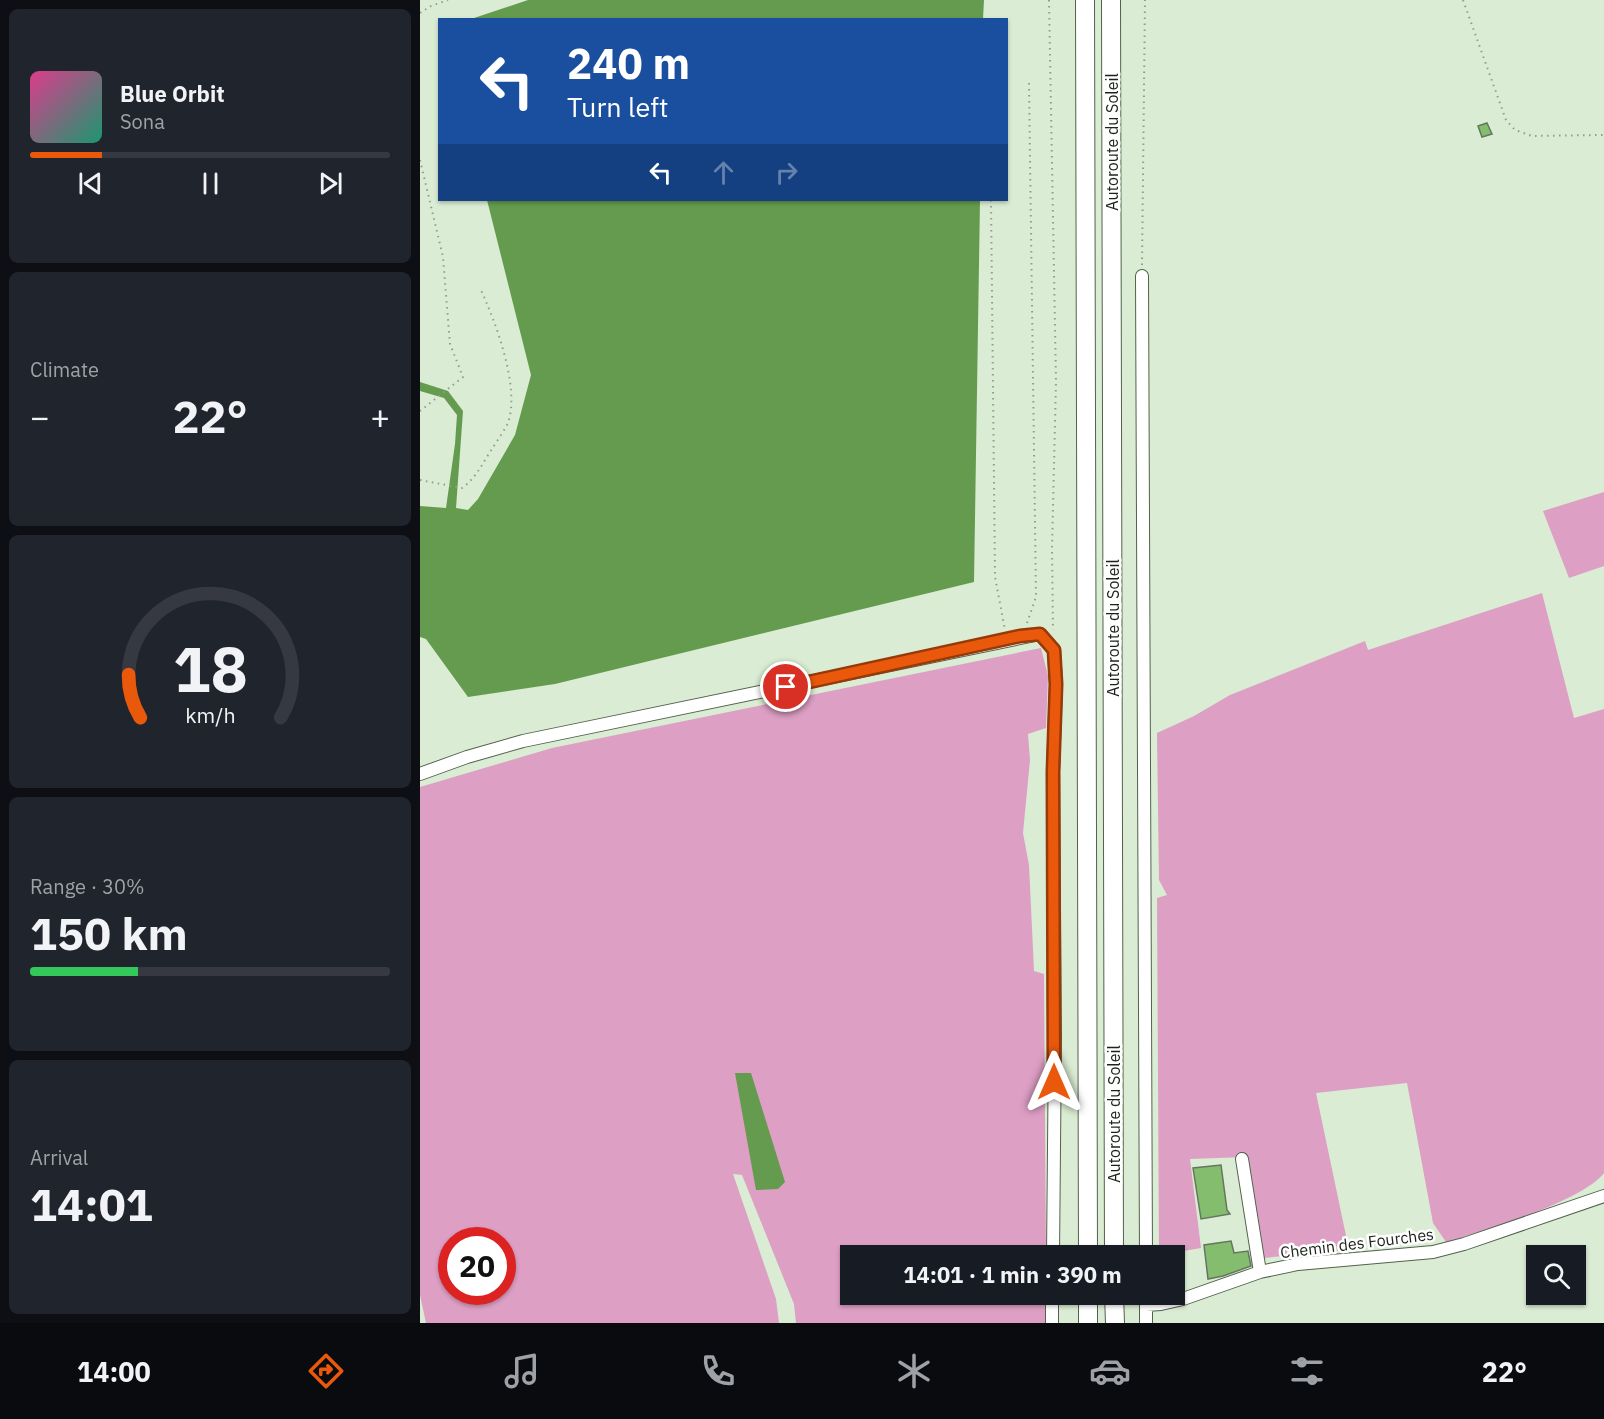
<!DOCTYPE html>
<html lang="en">
<head>
<meta charset="utf-8">
<style>
	:root { --surface:#171b24; --page:#20242c; --text:#f1f3f6; --muted:#9ea1a6; --line:#363941; --accent:#ea580c }
	body { margin:0; font-family:"IBM Plex Sans",sans-serif; background:var(--page); color:var(--text); height:100vh; display:flex; flex-direction:column; font-size:22px; white-space:nowrap }
	* { box-sizing:border-box; margin:0 }
	p { font-size:20px; color:var(--muted) }
	.icon { flex:none; width:33px; height:33px; fill:none; stroke:currentColor; stroke-width:2; stroke-linecap:round; stroke-linejoin:round }
	.map { position:relative; flex:1; overflow:hidden }
	.details { display:flex; flex-direction:column; gap:9px; padding:9px; background:#0d0f14; width:420px }
	.details>* { flex:none }
	.hud { position:absolute; left:18px; top:18px; width:570px; height:183px; border-radius:0px; box-shadow:0 2px 4px #0004; background:#1a4fa0; color:#fff; overflow:hidden }
	.controls { position:absolute; left:1106px; top:1245px; display:grid; gap:12px }
	.controls a { display:grid; place-items:center; width:60px; height:60px; border-radius:0px; background:var(--surface); box-shadow:0 2px 4px #0004; font-size:30px }
	.speed { position:absolute; left:18px; top:1227px; display:flex; gap:12px; font-size:30px; font-weight:700; text-align:center }
	.speed>* { display:grid; place-content:center; width:78px; height:78px; border-radius:50%; background:var(--surface); box-shadow:0 2px 4px #0004; line-height:1 }
	.speed .limit { border:9px solid #d22; background:#fff; color:#111 }
	.pin { position:absolute; display:grid; place-items:center; width:51px; height:51px; color:#fff; margin:-26px; border:3px solid #fff; border-radius:50%; box-shadow:0 2px 6px #0007 }
	.me { position:absolute; width:66px; margin:-33px; rotate:0deg; stroke-linejoin:round; filter:drop-shadow(0 0 4px #0008) }
	.turn { display:flex; align-items:center; gap:21px; height:126px; padding:0 30px; font-size:27px }
	.turn .icon { width:78px; height:78px; stroke-width:2.5 }
	.turn b { display:block; font-size:42px; line-height:51px }
	.lanes { display:flex; align-items:center; height:57px; padding:0 30px; background:#0003; justify-content:center; gap:30px; direction:ltr }
	.lanes .off { opacity:.35 }
	.big { font-size:45px; font-weight:700; line-height:1.1 }
	.details .tile { flex:1; display:flex; flex-direction:column; justify-content:center; gap:9px; min-width:0; padding:0 21px; border-radius:9px; background:var(--page) }
	.details .dial { align-items:center; gap:0 }
	.dial svg { height:156px; overflow:visible; fill:none; stroke:var(--line); stroke-width:7; stroke-linecap:round; text-anchor:middle }
	.dial text { fill:var(--text); stroke:none }
	.song { display:flex; align-items:center; gap:18px }
	.cover { width:72px; height:72px; border-radius:9px; background:linear-gradient(135deg,hsl(330 70% 55%),hsl(160 70% 35%)) }
	.played { height:6px; border-radius:3px; background:linear-gradient(90deg,var(--accent) 20%,var(--line) 20%) }
	.keys { display:flex; justify-content:space-around; direction:ltr }
	.heat { display:flex; justify-content:space-between; align-items:center; font-size:33px; direction:ltr }
	.charge { height:9px; border-radius:4px; background:linear-gradient(90deg,#34c759 30%,var(--line) 0) }
	.trip { position:absolute; left:420px; top:1245px; width:345px; height:60px; border-radius:0px; background:var(--surface); box-shadow:0 2px 4px #0004; font-weight:700; line-height:60px; text-align:center }
	.dock { display:flex; height:96px; justify-content:space-around; align-items:center; background:#090b0e; color:var(--muted) }
	.dock .icon { width:42px; height:42px }
	.dock .current { color:var(--accent) }
	.dock b { font-size:27px; color:var(--text) }
	main { display:flex; flex:1; min-height:0 }
	.map>svg:first-child { display:block }
	.green { fill:#dd9fc4; fill-rule:evenodd }
	.water { fill:#649b4e }
	.building { fill:#84bd6e; stroke:#657660; stroke-width:1.5 }
	.lines { fill:none; stroke-linecap:round; stroke-linejoin:round }
	.minor-casing { stroke:#52624c; stroke-width:14 }
	.highway-casing { stroke:#52624c; stroke-width:20 }
	.path { stroke:#909e8b; stroke-width:2; stroke-dasharray:1.5 4.5; stroke-linecap:butt }
	.minor { stroke:#fff; stroke-width:12 }
	.highway { stroke:#fff; stroke-width:18 }
	.route-casing { stroke:#983908; stroke-width:15 }
	.route { stroke:#ea580c; stroke-width:10 }
	.labels { text-anchor:middle; stroke-width:5; stroke-linejoin:round; paint-order:stroke }
	.street-label { font-size:16px; fill:#1b2219; stroke:#fff }
</style>
</head>
<body>
<main>
<section class="details">
<div class="tile">
<div class="song"><i class="cover"></i><div><b>Blue Orbit</b><p>Sona</p></div></div>
<div class="played"></div>
<div class="keys"><svg class="icon" aria-label="previous" viewBox="0 0 24 24"><path d="M18 5L8 12l10 7zM5 5v14"/></svg><svg class="icon" aria-label="pause" viewBox="0 0 24 24"><path d="M8 5v14M16 5v14"/></svg><svg class="icon" aria-label="next" viewBox="0 0 24 24"><path d="M6 5l10 7-10 7zM19 5v14"/></svg></div>
</div>
<div class="tile"><p>Climate</p>
<div class="heat"><a>−</a><b class="big">22°</b><a>+</a></div>
</div>
<div class="tile dial"><svg viewBox="0 0 100 80">
<path d="M14 69A42 42 0 1 1 86 69"/>
<path d="M14 69A42 42 0 0 1 8 47" stroke="#ea580c"/>
<text x="50" y="56" font-size="32" font-weight="700">18</text>
<text x="50" y="72" font-size="11">km/h</text>
</svg></div>
<div class="tile"><p>Range · 30%</p><b class="big">150 km</b><div class="charge"></div></div>
<div class="tile"><p>Arrival</p><b class="big">14:01</b></div>
</section>
<div class="map">
<svg width="1184" height="1323" viewBox="0 0 1184 1323">
	<rect width="100%" height="100%" fill="#daecd3"/>
	<path class="green" d="M1184,492V566L1149,578L1123,511Z
		M1122,593L1154,718L1184,709V1173C1163,1201 1061,1232 1026,1242L1013,1223L987,1083L896,1093L929,1250L843,1258L825,1157L770,1159L781,1248L739,1255L737,898L747,895L739,880L737,733L774,716L810,695L945,641L948,650Z
		M621,648L628,676L626,728L608,734L610,760L603,833L609,865L614,971L624,974L626,1255L430,1256V1294L626,1295L627,1323H376L374,1304L322,1175L313,1174L356,1299L359,1323H6L0,1295V787L132,748ZM32,1240H82V1292H32Z"/>
	<path class="water" d="M108,0H564L563,19H51Z
		M67,200H560L554,582L135,684L48,697L6,639L0,637V506L26,508L35,444L37,415L24,398L0,391V382L28,391L43,411L36,508L48,510L58,499L95,435L111,375Z
		M315,1073H331L365,1182L358,1189L336,1190Z"/>
	<path class="building" d="M1067,123L1072,134L1062,137L1058,126Z
		M801,1165L807,1210L810,1214L781,1219L773,1168Z
		M811,1241L814,1253L828,1251L831,1266L803,1276L788,1279L784,1245Z"/>
	<g class="lines">
		<defs>
			<path id="minor" d="M722,276L726,1256
				M0,774L47,757L103,741L620,634L634,650L636,684L633,772L635,1039L633,1256
				M822,1159L840,1272
				M726,1294V1323
				M726,1305L741,1304L763,1299L840,1272L878,1264L1013,1252L1044,1244L1184,1196
				M632,1323V1294"/>
			<path id="highway" d="M665,0L668,1256
				M691,0L694,1256
				M668,1294V1323
				M694,1294L695,1323"/>
		</defs>
		<use href="#minor" class="minor-casing"/>
		<use href="#highway" class="highway-casing"/>
		<path class="path" d="M629,0L636,381L632,550L633,630
			M1043,0L1086,120L1095,130L1112,136L1184,135
			M0,13L11,6L28,0
			M0,160L23,257L30,344L43,377L0,411
			M571,200L575,577L585,630
			M722,265L725,0
			M0,480L42,488C55,479 61,466 70,452C75,444 82,434 87,425C102,391 75,320 60,288
			M607,623L616,597L609,83"/>
		<use href="#minor" class="minor"/>
		<use href="#highway" class="highway"/>
	</g>
	<g class="lines">
		<defs>
			<path id="route" d="M366,687L600,636L620,634L634,650L636,684L633,772L634,1082"/>
		</defs>
		<use href="#route" class="route-casing"/>
		<use href="#route" class="route"/>
	</g>
	<g class="labels">
		<g class="street-label">
			<text transform="translate(692 142) rotate(-90)" y="6">Autoroute du Soleil</text>
			<text transform="translate(693 628) rotate(-90)" y="6">Autoroute du Soleil</text>
			<text transform="translate(694 1114) rotate(-90)" y="6">Autoroute du Soleil</text>
			<text transform="translate(937 1243) rotate(-7)" y="6">Chemin des Fourches</text>
		</g>
	</g>
</svg>
<div class="controls">
<a><svg class="icon" aria-label="search" viewBox="0 0 24 24"><circle cx="10" cy="10" r="6"/><path d="M15 15l6 6"/></svg></a>
</div>
<div class="speed"><div class="limit">20</div></div>
<div class="pin" style="left:366px;top:687px;background:#d93025"><svg class="icon" aria-label="arrive" viewBox="0 0 24 24"><path d="M6 21V4h12l-3 4 3 4H6"/></svg></div>
<svg class="me" style="left:634px;top:1082px" viewBox="-20 -20 40 40"><path d="M0-17L14 15 0 8-14 15z" fill="#ea580c" stroke="#fff" stroke-width="4"/></svg>
<div class="trip">14:01 · 1 min · 390 m</div>
<div class="hud">
<div class="turn"><svg class="icon" aria-label="left" viewBox="0 0 24 24"><path d="M17 20v-9H6M10 6l-5 5 5 5"/></svg><div><b>240 m</b>Turn left</div></div>
<div class="lanes"><svg class="icon" aria-label="left" viewBox="0 0 24 24"><path d="M17 20v-9H6M10 6l-5 5 5 5"/></svg><svg class="icon off" aria-label="ahead" viewBox="0 0 24 24"><path d="M12 20V5M6 11l6-6 6 6"/></svg><svg class="icon off" aria-label="right" viewBox="0 0 24 24"><path d="M7 20v-9h11M14 6l5 5-5 5"/></svg></div>
</div>
</div>
</main>
<nav class="dock">
<b>14:00</b>
<svg class="icon current" aria-label="directions" viewBox="0 0 24 24"><path d="M12 3l9 9-9 9-9-9zM9 14v-3h6M13 9l2 2-2 2"/></svg>
<svg class="icon" aria-label="music" viewBox="0 0 24 24"><path d="M9 18V5l10-2v13"/><circle cx="6" cy="18" r="3"/><circle cx="16" cy="16" r="3"/></svg>
<svg class="icon" aria-label="phone" viewBox="0 0 24 24"><path d="M5 4h4l2 5-3 2q2 4 5 5l2-3 5 2v4C11 20 4 13 5 4z"/></svg>
<svg class="icon" aria-label="climate" viewBox="0 0 24 24"><path d="M12 3v18M4 7l16 10M4 17L20 7"/></svg>
<svg class="icon" aria-label="car" viewBox="0 0 24 24"><path d="M5 17H2v-5l4-1 3-4h7l3 4 3 1v5h-3M9 17h6M6 11h13"/><circle cx="7" cy="17" r="2"/><circle cx="17" cy="17" r="2"/></svg>
<svg class="icon" aria-label="filters" viewBox="0 0 24 24"><path d="M4 7h16M4 17h16"/><circle cx="9" cy="7" r="2"/><circle cx="15" cy="17" r="2"/></svg>
<b>22°</b>
</nav>
</body>
</html>
